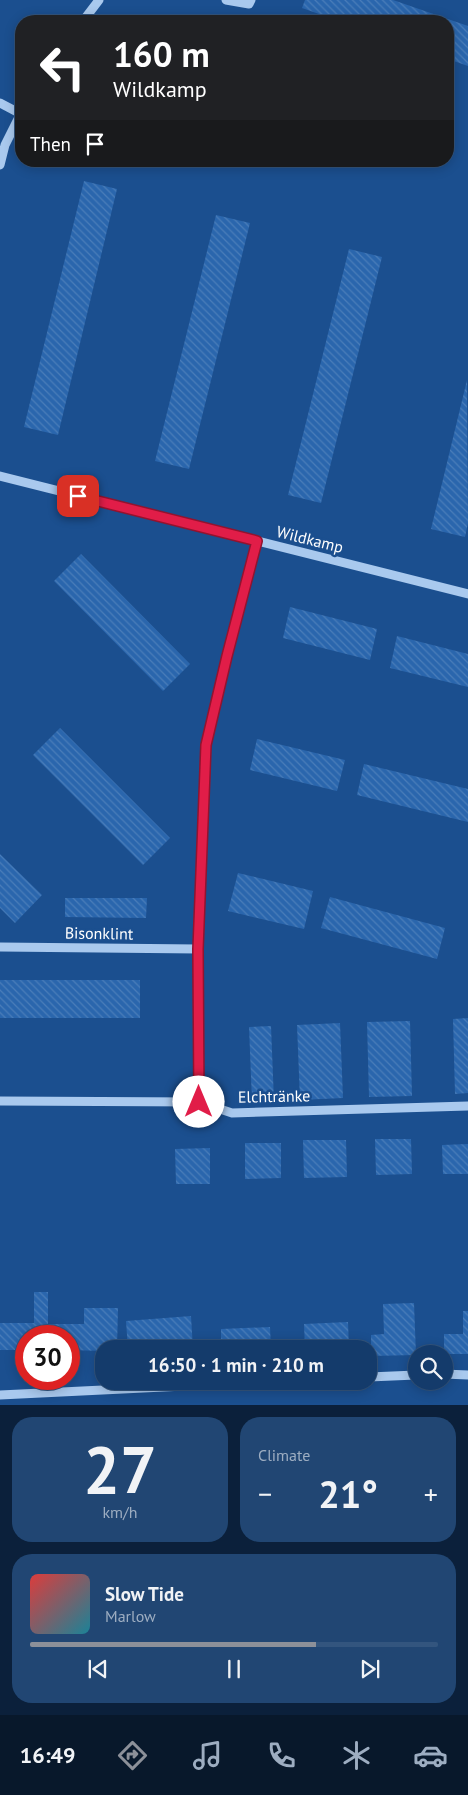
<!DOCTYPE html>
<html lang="en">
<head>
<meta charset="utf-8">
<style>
	:root { --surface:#143b6b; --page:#214673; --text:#f1f3f6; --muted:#9dadc1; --line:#33557e; --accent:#8c9099 }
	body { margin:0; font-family:"PT Sans",sans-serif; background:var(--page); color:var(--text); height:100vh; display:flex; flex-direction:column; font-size:19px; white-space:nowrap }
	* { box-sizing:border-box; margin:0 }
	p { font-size:16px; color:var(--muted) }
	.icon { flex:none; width:28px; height:28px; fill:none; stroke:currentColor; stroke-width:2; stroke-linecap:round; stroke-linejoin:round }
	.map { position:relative; height:1405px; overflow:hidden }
	.drawer { display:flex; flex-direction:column; gap:12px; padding:12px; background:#0b203b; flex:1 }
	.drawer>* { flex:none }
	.hud { position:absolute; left:15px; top:15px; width:439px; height:152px; border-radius:20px; box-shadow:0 2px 12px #0003,0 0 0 1px var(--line); background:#202124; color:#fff; overflow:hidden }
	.fabs { position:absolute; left:408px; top:1345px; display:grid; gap:10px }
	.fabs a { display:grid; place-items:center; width:45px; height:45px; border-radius:50%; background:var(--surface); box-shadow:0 2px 12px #0003,0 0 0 1px var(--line); font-size:25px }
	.speed { position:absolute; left:15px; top:1325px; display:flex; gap:10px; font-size:25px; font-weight:700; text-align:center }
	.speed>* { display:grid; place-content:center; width:65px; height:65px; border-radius:50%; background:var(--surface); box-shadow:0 2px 12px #0003,0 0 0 1px var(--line); line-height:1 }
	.speed .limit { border:8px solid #d22; background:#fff; color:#111 }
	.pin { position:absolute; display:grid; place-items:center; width:42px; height:42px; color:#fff; margin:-21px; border-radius:10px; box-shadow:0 2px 8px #0006 }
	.me { position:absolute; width:55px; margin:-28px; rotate:0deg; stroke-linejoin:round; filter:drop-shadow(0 0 4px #0008) }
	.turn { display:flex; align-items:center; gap:18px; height:105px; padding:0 15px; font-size:22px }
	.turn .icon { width:65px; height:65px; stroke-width:2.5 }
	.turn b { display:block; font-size:35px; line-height:42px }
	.then { display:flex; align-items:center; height:48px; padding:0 15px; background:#0003; gap:10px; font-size:19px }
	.big { font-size:38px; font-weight:700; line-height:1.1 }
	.drawer .tile { flex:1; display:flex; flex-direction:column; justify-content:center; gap:8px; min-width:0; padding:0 18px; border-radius:20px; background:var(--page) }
	.drawer .dial { align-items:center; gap:0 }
	.dial b { font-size:65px; line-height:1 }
	.song { display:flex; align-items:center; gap:15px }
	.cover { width:60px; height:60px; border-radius:8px; background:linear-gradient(135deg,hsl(0 70% 55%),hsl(190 70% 35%)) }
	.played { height:5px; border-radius:2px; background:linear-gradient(90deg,var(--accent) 70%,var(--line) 70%) }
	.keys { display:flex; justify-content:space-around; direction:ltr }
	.heat { display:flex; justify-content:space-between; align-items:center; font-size:28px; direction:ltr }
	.drawer .tiles { flex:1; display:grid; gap:12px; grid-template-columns:1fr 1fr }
	.tile:last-child { grid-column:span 2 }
	.trip { position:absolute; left:95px; top:1340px; width:282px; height:50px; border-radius:20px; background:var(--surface); box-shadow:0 2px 12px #0003,0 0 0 1px var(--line); font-weight:700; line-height:50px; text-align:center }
	.tabs { display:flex; height:80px; justify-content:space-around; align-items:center; background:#08182b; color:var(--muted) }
	.tabs .icon { width:35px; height:35px }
	.tabs .active { color:var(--accent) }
	.tabs b { font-size:22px; color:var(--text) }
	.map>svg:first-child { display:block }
	.building { fill:url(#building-back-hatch) }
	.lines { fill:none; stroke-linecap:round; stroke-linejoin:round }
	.minor { stroke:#a9c9ee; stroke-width:9 }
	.route-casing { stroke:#92132f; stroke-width:12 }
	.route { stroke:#e11d48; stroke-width:9 }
	.labels { text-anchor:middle; stroke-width:5; stroke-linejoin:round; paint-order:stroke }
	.street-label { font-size:16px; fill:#fff; stroke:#1b4f8f }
</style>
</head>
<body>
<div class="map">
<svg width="468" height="1405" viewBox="0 0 468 1405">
	<defs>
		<pattern id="building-back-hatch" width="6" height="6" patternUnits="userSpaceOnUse" patternTransform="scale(1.25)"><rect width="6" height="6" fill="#2a66ad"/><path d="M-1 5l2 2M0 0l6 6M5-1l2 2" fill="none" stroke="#4a7db9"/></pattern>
	</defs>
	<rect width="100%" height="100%" fill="#1b4f8f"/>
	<path class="building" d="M305,0H393L468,26V66L448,59V21H339L302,8Z
		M84,181L117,189L58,435L24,427Z
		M216,215L250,223L189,469L155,461Z
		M349,249L382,257L321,503L288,495Z
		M467,380L468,523L465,537L431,529Z
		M81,554L190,664L163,691L54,581Z
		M290,607L377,629L370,660L283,638Z
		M397,636L468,654V687L390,668Z
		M60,728L170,838L143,865L33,755Z
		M257,739L345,760L337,791L250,770Z
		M364,764L468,789V822L357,795Z
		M0,854L42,895L15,923L0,908Z
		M238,873L313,891L304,929L228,911Z
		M330,897L445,928L437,959L321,928Z
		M65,898H147L146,918L65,917Z
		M0,980H140V1018H0Z
		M468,1018V1093L455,1094L453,1019Z
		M410,1021L412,1096L369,1097L367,1022Z
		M340,1023L343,1098L300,1100L297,1025Z
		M271,1026L274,1101L252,1102L249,1027Z
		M375,1139H411L412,1174L376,1175Z
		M303,1140H346L347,1177L304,1178Z
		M245,1143H281V1178L245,1179Z
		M468,1144V1174H443L442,1145Z
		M210,1148V1184H176L175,1149Z
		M34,1292H48V1324H84V1308H118L117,1349H104V1351L69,1350V1336H26V1350H0V1323H34Z
		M414,1303L416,1355L371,1356V1335L384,1334L383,1304Z
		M463,1311H468V1354H444V1334H463Z
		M191,1316L193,1349H128L126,1321Z
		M348,1322L349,1349H305L304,1324Z
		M270,1327L271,1349H221V1329Z"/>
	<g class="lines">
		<path class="minor" d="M226,0L249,4L251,0
			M83,21L99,0
			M0,103L21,114
			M0,165L5,145L21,113
			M0,476L468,594
			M257,541L227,656L206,745L198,949L199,1102L232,1113L468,1106
			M0,947L198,949
			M0,1101L199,1102
			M444,1374L468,1375
			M369,1377L416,1375
			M0,1395L287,1381"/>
	</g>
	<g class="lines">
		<defs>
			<path id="route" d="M78,496L257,541L227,656L206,745L198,949L199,1102"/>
		</defs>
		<use href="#route" class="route-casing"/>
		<use href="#route" class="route"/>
	</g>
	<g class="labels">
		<g class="street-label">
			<text transform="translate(310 539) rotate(14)" y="6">Wildkamp</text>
			<text transform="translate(99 933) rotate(1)" y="6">Bisonklint</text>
			<text transform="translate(274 1096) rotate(-1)" y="6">Elchtränke</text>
		</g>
	</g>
</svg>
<div class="fabs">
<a><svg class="icon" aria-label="search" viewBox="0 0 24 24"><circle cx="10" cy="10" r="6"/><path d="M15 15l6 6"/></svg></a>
</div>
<div class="speed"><div class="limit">30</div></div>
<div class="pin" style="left:78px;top:496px;background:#d93025"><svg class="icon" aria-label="arrive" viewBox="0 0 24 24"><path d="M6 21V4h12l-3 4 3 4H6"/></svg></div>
<svg class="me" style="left:199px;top:1102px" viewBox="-20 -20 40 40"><circle r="19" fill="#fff"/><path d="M0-13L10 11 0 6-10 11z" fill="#e11d48"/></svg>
<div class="trip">16:50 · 1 min · 210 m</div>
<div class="hud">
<div class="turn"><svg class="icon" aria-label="left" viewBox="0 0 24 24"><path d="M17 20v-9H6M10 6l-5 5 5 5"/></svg><div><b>160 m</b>Wildkamp</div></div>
<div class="then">Then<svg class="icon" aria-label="arrive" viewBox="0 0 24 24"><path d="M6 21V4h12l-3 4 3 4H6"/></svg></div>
</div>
</div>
<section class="drawer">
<div class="tiles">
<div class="tile dial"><b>27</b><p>km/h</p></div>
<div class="tile"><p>Climate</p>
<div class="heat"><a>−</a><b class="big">21°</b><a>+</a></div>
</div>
<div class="tile">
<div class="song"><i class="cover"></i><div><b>Slow Tide</b><p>Marlow</p></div></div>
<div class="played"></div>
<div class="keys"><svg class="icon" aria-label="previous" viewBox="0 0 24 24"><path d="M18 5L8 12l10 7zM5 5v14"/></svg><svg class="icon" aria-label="pause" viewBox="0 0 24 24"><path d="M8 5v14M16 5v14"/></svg><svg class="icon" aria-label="next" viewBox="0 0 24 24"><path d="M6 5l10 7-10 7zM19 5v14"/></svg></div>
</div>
</div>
</section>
<nav class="tabs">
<b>16:49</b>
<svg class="icon active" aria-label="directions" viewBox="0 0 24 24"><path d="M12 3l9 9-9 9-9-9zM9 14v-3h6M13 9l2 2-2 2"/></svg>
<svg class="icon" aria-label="music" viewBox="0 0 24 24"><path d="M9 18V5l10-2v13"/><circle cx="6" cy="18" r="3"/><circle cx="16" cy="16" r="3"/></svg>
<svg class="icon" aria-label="phone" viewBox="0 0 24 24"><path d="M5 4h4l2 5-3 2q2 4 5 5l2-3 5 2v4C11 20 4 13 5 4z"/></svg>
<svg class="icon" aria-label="climate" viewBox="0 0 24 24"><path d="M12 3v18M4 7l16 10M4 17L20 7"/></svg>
<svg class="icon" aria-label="car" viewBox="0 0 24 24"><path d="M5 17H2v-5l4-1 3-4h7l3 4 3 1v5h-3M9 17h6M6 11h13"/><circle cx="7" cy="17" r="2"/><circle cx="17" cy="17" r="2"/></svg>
</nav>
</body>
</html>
